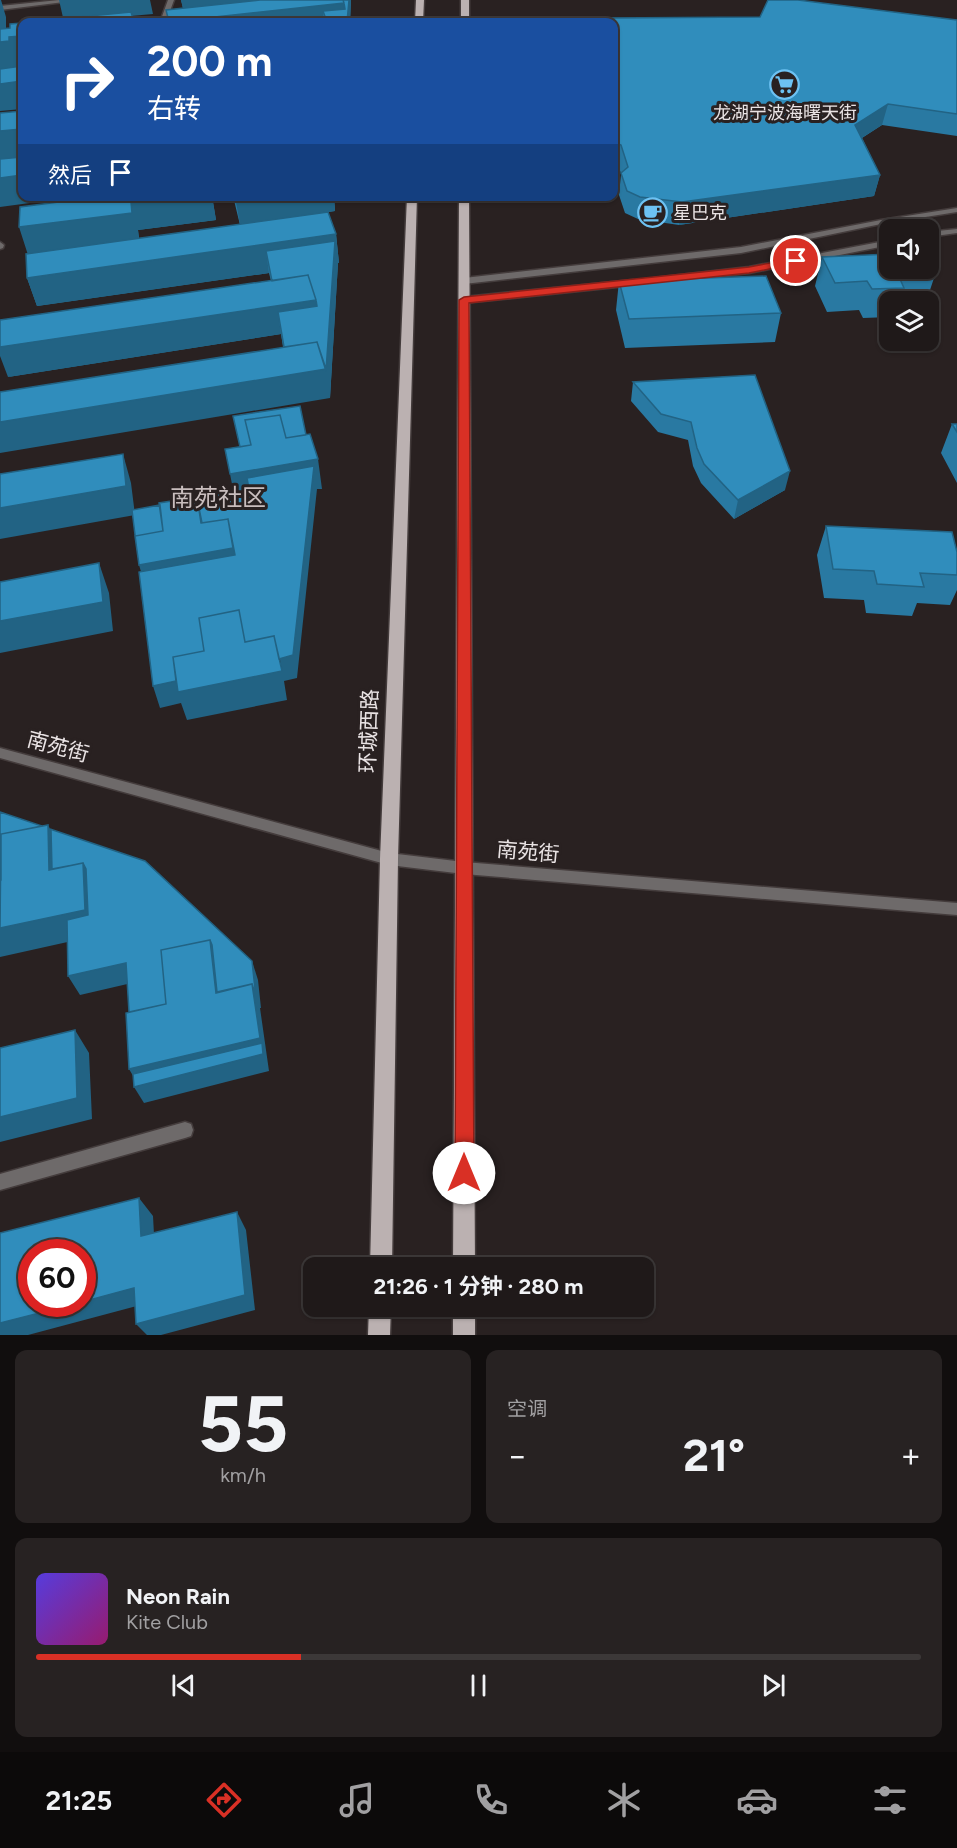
<!DOCTYPE html>
<html lang="zh">
<head>
<meta charset="utf-8">
<style>
	:root { --surface:#1f1919; --page:#272222; --text:#f1f3f6; --muted:#a1a0a2; --line:#3c3838; --accent:#d93025 }
	body { margin:0; font-family:Figtree,"Noto Sans SC",sans-serif; background:var(--page); color:var(--text); height:100vh; display:flex; flex-direction:column; font-size:22px; white-space:nowrap }
	* { box-sizing:border-box; margin:0 }
	p { font-size:20px; color:var(--muted) }
	.icon { flex:none; width:33px; height:33px; fill:none; stroke:currentColor; stroke-width:2; stroke-linecap:round; stroke-linejoin:round }
	.map { position:relative; height:1335px; overflow:hidden }
	.side { display:flex; flex-direction:column; gap:15px; padding:15px; background:#110e0e; flex:1 }
	.side>* { flex:none }
	.guide { position:absolute; left:18px; top:18px; width:600px; height:183px; border-radius:12px; box-shadow:0 2px 4px #0004,0 0 0 2px var(--line); background:#1a4fa0; color:#fff; overflow:hidden }
	.tools { position:absolute; left:879px; top:219px; display:grid; gap:12px }
	.tools a { display:grid; place-items:center; width:60px; height:60px; border-radius:12px; background:var(--surface); box-shadow:0 2px 4px #0004,0 0 0 2px var(--line); font-size:30px }
	.speed { position:absolute; left:18px; top:1239px; display:flex; gap:12px; font-size:30px; font-weight:700; text-align:center }
	.speed>* { display:grid; place-content:center; width:78px; height:78px; border-radius:50%; background:var(--surface); box-shadow:0 2px 4px #0004,0 0 0 2px var(--line); line-height:1 }
	.speed .limit { border:9px solid #d22; background:#fff; color:#111 }
	.pin { position:absolute; display:grid; place-items:center; width:51px; height:51px; color:#fff; margin:-26px; border:3px solid #fff; border-radius:50%; box-shadow:0 2px 6px #0007 }
	.me { position:absolute; width:66px; margin:-33px; rotate:0deg; stroke-linejoin:round; filter:drop-shadow(0 0 4px #0008) }
	.turn { display:flex; align-items:center; gap:21px; height:126px; padding:0 30px; font-size:27px }
	.turn .icon { width:78px; height:78px; stroke-width:2.5 }
	.turn b { display:block; font-size:42px; line-height:51px }
	.then { display:flex; align-items:center; height:57px; padding:0 30px; background:#0003; gap:12px; font-size:22px }
	.big { font-size:45px; font-weight:700; line-height:1.1 }
	.side .widget { flex:1; display:flex; flex-direction:column; justify-content:center; gap:9px; min-width:0; padding:0 21px; border-radius:12px; background:var(--page) }
	.side .dial { align-items:center; gap:0 }
	.dial b { font-size:78px; line-height:1 }
	.song { display:flex; align-items:center; gap:18px }
	.cover { width:72px; height:72px; border-radius:9px; background:linear-gradient(135deg,hsl(250 70% 55%),hsl(320 70% 35%)) }
	.played { height:6px; border-radius:3px; background:linear-gradient(90deg,var(--accent) 30%,var(--line) 30%) }
	.keys { display:flex; justify-content:space-around; direction:ltr }
	.heat { display:flex; justify-content:space-between; align-items:center; font-size:33px; direction:ltr }
	.side .tiles { flex:1; display:grid; gap:15px; grid-template-columns:1fr 1fr }
	.widget:last-child { grid-column:span 2 }
	.trip { position:absolute; left:303px; top:1257px; width:351px; height:60px; border-radius:12px; background:var(--surface); box-shadow:0 2px 4px #0004,0 0 0 2px var(--line); font-weight:700; line-height:60px; text-align:center }
	.menu { display:flex; height:96px; justify-content:space-around; align-items:center; background:#0c0a0a; color:var(--muted) }
	.menu .icon { width:42px; height:42px }
	.menu .selected { color:var(--accent) }
	.menu b { font-size:27px; color:var(--text) }
	.map>svg:first-child { display:block }
	.lines { fill:none; stroke-linecap:round; stroke-linejoin:round }
	.service-casing { stroke:#443c3c; stroke-width:3 }
	.minor-casing { stroke:#443c3c; stroke-width:3 }
	.tertiary-casing { stroke:#443c3c; stroke-width:3 }
	.primary-casing { stroke:#443c3c; stroke-width:3 }
	.service { fill:#6e6a6a; fill-rule:evenodd }
	.minor { fill:#6e6a6a; fill-rule:evenodd }
	.tertiary { fill:#6e6a6a; fill-rule:evenodd }
	.primary { fill:#bbb1b1; fill-rule:evenodd }
	.wall { fill:#2979a2 }
	.shaded-wall { fill:#226384 }
	.building { fill:#308dbc; stroke:#226384; stroke-width:1.5 }
	.route { fill:#d93025; stroke:#8d1f18; stroke-width:1.5 }
	.labels { text-anchor:middle; stroke-width:6; stroke-linejoin:round; paint-order:stroke }
	.far-poi-label { font-size:18px; fill:#e9e3e4; stroke:#292121 }
	.street-label { font-size:21px; fill:#e9e3e4; stroke:#292121 }
	.quarter-label { font-size:24px; fill:#c8bdbd; stroke:#292121 }
</style>
</head>
<body>
<div class="map">
<svg width="957" height="1335" viewBox="0 0 957 1335">
	<rect width="100%" height="100%" fill="#292121"/>
	<g class="lines">
		<defs>
			<path id="service" d="M59,0H80L0,10V6Z
				M185,1122L191,1124L193,1130L191,1136L185,1138L0,1190V1174Z"/>
			<path id="minor" d="M168,0H174L166,22H160Z
				M957,208V212L881,224L741,253L464,284L460,281L464,278L741,247L881,220Z
				M957,229V233L928,237V232Z
				M890,240V245L749,273L654,284L650,281L654,278L749,267Z
				M0,242L4,245L3,248L0,249Z
				M633,280L636,281V285L464,303L460,300L464,297Z"/>
			<path id="tertiary" d="M0,748L389,853L464,862L957,903V915L464,874L389,865L0,758Z"/>
			<path id="primary" d="M416,0H424L423,22H415Z
				M461,0H469V22H461Z
				M407,196H417L398,859L392,1268H370L380,859Z
				M459,196H469L475,1268H453Z
				M369,1306H391L390,1335H368Z
				M453,1306H475V1335H453Z"/>
		</defs>
		<use href="#service" class="service-casing"/>
		<use href="#minor" class="minor-casing"/>
		<use href="#tertiary" class="tertiary-casing"/>
		<use href="#primary" class="primary-casing"/>
		<use href="#service" class="service"/>
		<use href="#minor" class="minor"/>
		<use href="#tertiary" class="tertiary"/>
		<use href="#primary" class="primary"/>
	</g>
	<path class="wall" d="M181,0H351L350,22H168L166,10L183,8Z
		M957,20V136L882,125L862,138L880,175L874,196L679,225L638,219L625,213L619,195L621,174L619,167L614,164V22Z
		M105,196H212L216,220L138,230L139,238L336,234L339,263H338L330,398L283,347L281,334L8,377L271,281L269,273L37,306L27,278L28,253Z
		M233,196H334L335,211L240,225Z
		M822,257L934,278L926,302H890V317L863,318L859,310L827,312L815,286Z
		M619,281L781,313L775,342L625,348L616,310Z
		M755,375L785,490L734,519L701,483L693,466L688,440L658,432L631,401L633,382Z
		M952,424H957V483L941,453Z
		M826,526L957,552V590L950,605L917,603L912,616L866,613L864,600L824,598L817,555Z"/>
	<path class="shaded-wall" d="M0,0H1L6,17V29L0,30Z
		M59,0H150L153,14L64,22Z
		M181,0H304L184,13Z
		M349,0H351L350,22H347Z
		M344,3L346,22L323,11L324,22H169Z
		M22,36V63H16V68L0,69V42L9,37Z
		M22,81V109L0,111V84Z
		M888,104L882,125L849,146L855,125Z
		M22,129V157L0,160V131Z
		M22,175V196H82L0,207V178Z
		M880,175L874,196L679,225L682,202Z
		M175,196H212L216,220L138,230L139,241L28,255L19,227L131,202Z
		M235,196H334L335,211L240,225Z
		M336,234L339,263H338L330,398L0,453V422L318,348L334,264L266,251L269,273L37,306L27,278Z
		M316,300L320,329L278,312L281,334L8,377L0,356V347Z
		M123,454L131,483L135,515L0,539V508Z
		M318,459L322,489H317L297,678L284,681L287,700L187,720L181,703L160,708L153,686L177,681L282,671L252,501L236,504L230,474Z
		M790,471L785,490L734,519L738,500Z
		M229,525L240,578L148,595L139,565L204,529Z
		M99,563L109,593L113,631L0,653V621Z
		M48,825L62,851L83,863L96,889L99,935L0,957V928Z
		M210,940L252,961L258,980L261,1008H260L269,1071L144,1103L134,1087L139,1086L129,1069Z
		M126,963L136,982L80,995L68,976Z
		M75,1030L89,1053L92,1119L0,1142V1117Z
		M139,1198L153,1216L155,1253L141,1236Z
		M237,1212L246,1230L255,1310L161,1335H147L136,1324Z
		M134,1288L148,1303L28,1335H0V1323L75,1304H82V1302Z"/>
	<path class="building" d="M260,0H343L344,3L169,22L166,10Z
		M343,0H349L347,22H327L323,11L345,9L344,3Z
		M768,0H798L957,20V114L888,104L855,125L880,175L682,202L640,197L627,191L621,173L628,167L621,145L614,142V22H581L580,21L602,18L760,17Z
		M131,12L134,22H27Z
		M22,23V36L9,37V41L0,42V29L10,28V24Z
		M22,66V81L0,84V69Z
		M22,111V129L0,131V113Z
		M22,157V175L0,178V159Z
		M105,196H175L131,202L132,213L19,227L20,207Z
		M328,212L336,234L27,278L26,254Z
		M335,241L326,371L317,342L284,347L278,312L317,306L316,300L308,275L272,281L266,251Z
		M890,254V268H928L934,278L900,279L904,288L872,289L867,281L835,283L822,257Z
		M308,275L316,300L0,347V320Z
		M766,276L781,313L629,319L619,281Z
		M317,342L326,369L0,422V392Z
		M755,375L790,471L738,500L704,464L697,448L691,422L661,414L633,382Z
		M300,406L306,435L286,438L280,415L245,420L251,445L240,447L233,416Z
		M280,415L286,438L310,434L318,459L230,474L225,449L251,445L245,420Z
		M952,424H957V432Z
		M123,454L126,486L0,508V474Z
		M314,466L293,655L279,659L274,636L245,642L239,610L199,618L204,651L173,657L176,681L153,686L139,572L235,555L228,519L202,523L197,498L249,489L247,478Z
		M197,497L201,523L228,519L233,548L139,565L135,536L163,531L159,503Z
		M160,505L163,531L135,536L136,543L132,510Z
		M826,526L952,532L957,552V575L920,573L924,587L877,584L874,571L833,569Z
		M99,563L103,602L0,621V582Z
		M239,610L245,642L274,636L282,671L178,692L173,657L204,651L199,618Z
		M0,812L42,826L1,834V880H0Z
		M48,825L49,870L83,863L85,910L0,928L1,834Z
		M50,829L145,861L252,961L255,989L254,990L252,984L217,992L212,945L210,940L161,950L166,1004L129,1012L126,963L68,976L67,920L88,915L86,869L83,863L52,869L51,830Z
		M210,940L216,993L252,984L260,1038L129,1069L126,1013L166,1004L161,950Z
		M75,1030L77,1098L0,1117V1048Z
		M262,1043L263,1054L134,1087L133,1074Z
		M139,1198L141,1236L237,1212L245,1295L136,1324L134,1288L82,1302V1252H32V1304H75L0,1323V1233Z"/>
	<path class="route" d="M796,258L799,259V263L749,273L469,303L474,1173L471,1180L464,1183L458,1180L455,1173L459,300L464,297L749,267Z"/>
	<defs>
		<symbol id="supermarket-ring" viewBox="-11 -11 22 22"><circle r="9.5" fill="#292121" stroke="#6dc2f3" stroke-width="1.5"/><path d="M-6-5.5h2.5l.6 2H6L4.5 2H-2.5L-4.4-4H-6ZM-1.5 3.2a1.3 1.3 0 1 0 .1 0ZM3 3.2a1.3 1.3 0 1 0 .1 0Z" fill="#6dc2f3"/></symbol>
		<symbol id="cafe-ring" viewBox="-11 -11 22 22"><circle r="9.5" fill="#292121" stroke="#6dc2f3" stroke-width="1.5"/><path d="M-5.5-4.5H6V0H3Q3 3.5 0 3.5H-2.5Q-5.5 3.5-5.5 0ZM3-3.2v2h1.7v-2ZM-6 4.5H4V6H-6Z" fill="#6dc2f3"/></symbol>
	</defs>
	<g fill-rule="evenodd">
		<use href="#supermarket-ring" x="768" y="68" width="33" height="33"/>
		<use href="#cafe-ring" x="636" y="196" width="33" height="33"/>
	</g>
	<g class="labels">
		<g class="far-poi-label">
			<text x="785" y="119">龙湖宁波海曙天街</text>
			<text x="673" y="219" text-anchor="start">星巴克</text>
		</g>
		<g class="street-label">
			<text transform="translate(369 731) rotate(-88)" y="7">环城西路</text>
			<text transform="translate(58 747) rotate(15)" y="7">南苑街</text>
			<text transform="translate(528 852) rotate(5)" y="7">南苑街</text>
		</g>
		<g class="quarter-label">
			<text x="218" y="506">南苑社区</text>
		</g>
	</g>
</svg>
<div class="tools">
<a><svg class="icon" aria-label="sound" viewBox="0 0 24 24"><path d="M4 9h4l5-4v14l-5-4H4zM17 9q2 3 0 6"/></svg></a>
<a><svg class="icon" aria-label="layers" viewBox="0 0 24 24"><path d="M12 4l9 5-9 5-9-5zM3 14l9 5 9-5"/></svg></a>
</div>
<div class="speed"><div class="limit">60</div></div>
<div class="pin" style="left:796px;top:261px;background:#d93025"><svg class="icon" aria-label="arrive" viewBox="0 0 24 24"><path d="M6 21V4h12l-3 4 3 4H6"/></svg></div>
<svg class="me" style="left:464px;top:1173px" viewBox="-20 -20 40 40"><circle r="19" fill="#fff"/><path d="M0-13L10 11 0 6-10 11z" fill="#d93025"/></svg>
<div class="trip">21:26 · 1 分钟 · 280 m</div>
<div class="guide">
<div class="turn"><svg class="icon" aria-label="right" viewBox="0 0 24 24"><path d="M7 20v-9h11M14 6l5 5-5 5"/></svg><div><b>200 m</b>右转</div></div>
<div class="then">然后<svg class="icon" aria-label="arrive" viewBox="0 0 24 24"><path d="M6 21V4h12l-3 4 3 4H6"/></svg></div>
</div>
</div>
<section class="side">
<div class="tiles">
<div class="widget dial"><b>55</b><p>km/h</p></div>
<div class="widget"><p>空调</p>
<div class="heat"><a>−</a><b class="big">21°</b><a>+</a></div>
</div>
<div class="widget">
<div class="song"><i class="cover"></i><div><b>Neon Rain</b><p>Kite Club</p></div></div>
<div class="played"></div>
<div class="keys"><svg class="icon" aria-label="previous" viewBox="0 0 24 24"><path d="M18 5L8 12l10 7zM5 5v14"/></svg><svg class="icon" aria-label="pause" viewBox="0 0 24 24"><path d="M8 5v14M16 5v14"/></svg><svg class="icon" aria-label="next" viewBox="0 0 24 24"><path d="M6 5l10 7-10 7zM19 5v14"/></svg></div>
</div>
</div>
</section>
<nav class="menu">
<b>21:25</b>
<svg class="icon selected" aria-label="directions" viewBox="0 0 24 24"><path d="M12 3l9 9-9 9-9-9zM9 14v-3h6M13 9l2 2-2 2"/></svg>
<svg class="icon" aria-label="music" viewBox="0 0 24 24"><path d="M9 18V5l10-2v13"/><circle cx="6" cy="18" r="3"/><circle cx="16" cy="16" r="3"/></svg>
<svg class="icon" aria-label="phone" viewBox="0 0 24 24"><path d="M5 4h4l2 5-3 2q2 4 5 5l2-3 5 2v4C11 20 4 13 5 4z"/></svg>
<svg class="icon" aria-label="climate" viewBox="0 0 24 24"><path d="M12 3v18M4 7l16 10M4 17L20 7"/></svg>
<svg class="icon" aria-label="car" viewBox="0 0 24 24"><path d="M5 17H2v-5l4-1 3-4h7l3 4 3 1v5h-3M9 17h6M6 11h13"/><circle cx="7" cy="17" r="2"/><circle cx="17" cy="17" r="2"/></svg>
<svg class="icon" aria-label="filters" viewBox="0 0 24 24"><path d="M4 7h16M4 17h16"/><circle cx="9" cy="7" r="2"/><circle cx="15" cy="17" r="2"/></svg>
</nav>
</body>
</html>
